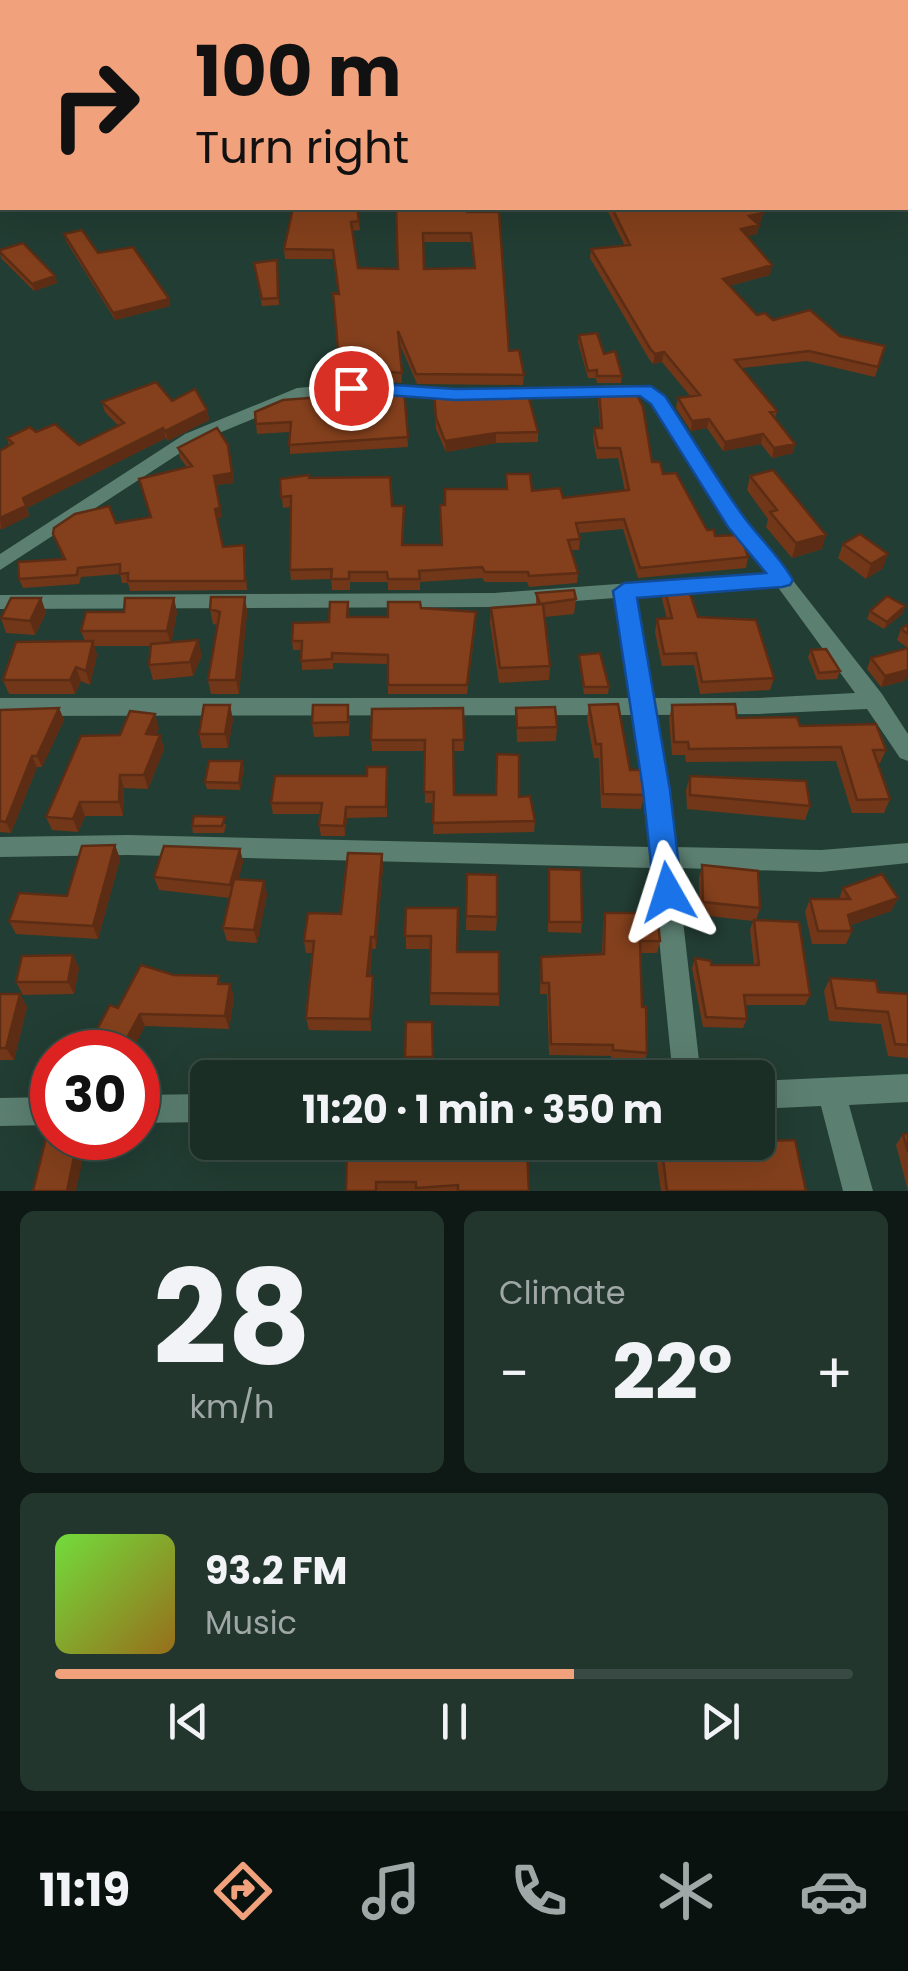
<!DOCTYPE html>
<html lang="en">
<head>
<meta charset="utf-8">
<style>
	:root { --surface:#1a2e26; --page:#23362e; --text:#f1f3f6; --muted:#9fa8a7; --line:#384a43; --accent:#f1a17c }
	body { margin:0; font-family:Poppins,sans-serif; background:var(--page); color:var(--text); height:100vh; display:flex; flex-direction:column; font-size:38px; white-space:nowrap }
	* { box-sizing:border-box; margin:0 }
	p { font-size:32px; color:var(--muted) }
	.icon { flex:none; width:55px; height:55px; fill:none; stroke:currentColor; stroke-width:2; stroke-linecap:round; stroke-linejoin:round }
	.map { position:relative; height:1191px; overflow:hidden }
	.drawer { display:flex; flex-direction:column; gap:20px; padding:20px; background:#0e1915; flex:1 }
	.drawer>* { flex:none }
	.top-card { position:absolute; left:0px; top:0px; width:910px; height:210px; box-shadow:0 10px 40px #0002,0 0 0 2px var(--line); background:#f1a17c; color:#111; overflow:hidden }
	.speed { position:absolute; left:30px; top:1030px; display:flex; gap:20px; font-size:50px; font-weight:700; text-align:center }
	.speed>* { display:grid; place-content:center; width:130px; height:130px; border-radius:50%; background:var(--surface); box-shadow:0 10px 40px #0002,0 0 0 2px var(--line); line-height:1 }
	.speed .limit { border:15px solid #d22; background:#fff; color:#111 }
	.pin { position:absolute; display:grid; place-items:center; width:85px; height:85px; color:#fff; margin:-42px; border:5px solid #fff; border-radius:50%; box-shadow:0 2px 10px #0007 }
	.me { position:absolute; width:110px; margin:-55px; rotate:354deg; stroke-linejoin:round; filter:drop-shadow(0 0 8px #0008) }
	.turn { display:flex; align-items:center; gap:35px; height:210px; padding:0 30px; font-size:45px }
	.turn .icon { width:130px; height:130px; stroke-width:2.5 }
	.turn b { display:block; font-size:70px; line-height:85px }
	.big { font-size:75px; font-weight:700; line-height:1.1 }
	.drawer .card { flex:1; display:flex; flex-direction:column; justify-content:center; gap:15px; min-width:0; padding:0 35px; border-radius:15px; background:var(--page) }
	.drawer .dial { align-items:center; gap:0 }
	.dial b { font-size:130px; line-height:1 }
	.song { display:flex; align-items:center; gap:30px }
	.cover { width:120px; height:120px; border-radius:15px; background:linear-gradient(135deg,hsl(100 70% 55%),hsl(40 70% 35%)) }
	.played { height:10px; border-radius:5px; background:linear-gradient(90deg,var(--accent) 65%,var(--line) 65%) }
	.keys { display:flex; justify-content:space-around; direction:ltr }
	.heat { display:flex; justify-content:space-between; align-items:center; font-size:55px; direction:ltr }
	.drawer .tiles { flex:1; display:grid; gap:20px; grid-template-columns:1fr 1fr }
	.card:last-child { grid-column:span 2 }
	.trip { position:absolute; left:190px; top:1060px; width:585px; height:100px; border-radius:15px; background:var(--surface); box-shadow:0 10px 40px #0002,0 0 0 2px var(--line); font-weight:700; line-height:100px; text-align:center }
	.menu { display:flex; height:160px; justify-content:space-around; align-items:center; background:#0a120f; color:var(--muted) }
	.menu .icon { width:70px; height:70px }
	.menu .selected { color:var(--accent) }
	.menu b { font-size:45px; color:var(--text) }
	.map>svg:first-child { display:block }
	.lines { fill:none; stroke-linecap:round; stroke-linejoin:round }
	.stream { stroke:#309575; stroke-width:5 }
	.street { fill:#5b7f71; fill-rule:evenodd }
	.wall { fill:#723718; fill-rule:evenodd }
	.shaded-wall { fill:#5c2d14 }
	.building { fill:#84401c; stroke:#5c2d14; stroke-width:2.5; fill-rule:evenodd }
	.route { fill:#1a73e8; stroke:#114b97; stroke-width:2.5 }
</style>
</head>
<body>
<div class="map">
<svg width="908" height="1191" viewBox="0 0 908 1191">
	<rect width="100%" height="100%" fill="#223d33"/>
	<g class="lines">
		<path class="stream" d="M858,0L866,2
			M214,2L233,0"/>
		<path class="street" d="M351,383L461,389L469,394L461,399L351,393L306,397L197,442L0,570V554L185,434L297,388Z
			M645,385L664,396L733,504L882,694L908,734V761L900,758L867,709L759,714L655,715L674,847L821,850L908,843V863L821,872L677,868L701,1078H673L652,868L128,855L0,857V837L128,835L650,847L633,715L0,716V698H630L615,598L494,607L0,609V595L494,593L766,573L709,498L652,403L641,395L500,398L492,393L500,388ZM777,586L855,693L759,698H652L635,597Z
			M908,1074V1102L849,1105L873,1191H843L821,1106L758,1109V1081Z
			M208,1094V1122L138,1123V1095Z
			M52,1097V1125L0,1126V1098Z"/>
	</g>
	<path class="wall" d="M357,208L360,230L352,231L358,268L398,269L396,208H467L509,351L524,375L523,385L417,384L399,342L402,383L378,381V366L340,369L333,293L338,294L334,259H285L284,249ZM423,242H471L474,268L424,269Z
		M557,208H583L582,210L557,209Z
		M606,208H757L761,222L757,223L759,225L757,234L747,236L770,275L729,286L757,315L885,346L875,377L807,361L742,368L777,411L775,418L795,444L793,453L772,458L761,444L723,451L707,428L691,431L676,408L678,398L691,397L662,362L653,364L649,359L590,258L591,249L625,246Z
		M64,234L98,253L169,299L170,306L115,320L66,241Z
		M0,250L55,276L57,283L34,291L1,258Z
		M277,260L279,305L262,306L254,263Z
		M579,335L604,354L622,376L621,383H597L596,378H588L578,342Z
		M599,390L652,462L707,530L748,557L746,568L638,578L623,529L579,533L580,539L579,550H571L578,573L577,583L529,587L527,582H485L482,578L420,582V590H388V582H350V590H332L331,579L291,580L290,570L291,507L283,508L280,479L309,478L392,506L404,516L403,545H441L445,505L506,489V474L532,491L563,498L625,491L618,458L597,459L593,439L594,428H600L598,400Z
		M404,391L408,447L290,454V432L257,434L256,424Z
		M434,392L538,432V442L496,443L446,452L436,429Z
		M172,401L207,410L209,420L168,441L166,438L27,508L29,516L0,529V451L9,445L7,438L36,432L79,445L118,425L105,412L102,402Z
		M228,445L234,483L215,485L222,518H217L223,547L244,545L247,590L130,591L128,583H122L120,574L81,577L79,584L23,588L19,579L63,559L53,534L150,517L187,467L180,458L178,448Z
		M750,476L822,549L792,558L766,527L768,519L747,490Z
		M843,544L883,568L866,579L838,558Z
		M664,586L698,617L774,678L770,690L700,694L694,665L662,666L655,632L657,619H667L662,599Z
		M536,593L576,599L574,614L545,617L550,666L549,680L499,683L490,623L491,608L536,605Z
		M245,597L247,612L239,694H211L208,680L218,625L213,624L210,609Z
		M41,598L46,613L35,635L6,633L1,618Z
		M905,606L902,614L884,629L867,619L870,611Z
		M421,608L476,622L467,694H388V664L333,663V669L302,670L301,650H293L292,641L349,611L348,617H388Z
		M177,612L171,643L202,655L193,676L153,680L149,665L150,646H94L97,655L90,685L81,681L75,694H9L3,680L85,641L81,631Z
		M908,624V648L897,640L901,629Z
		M811,650L840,671L837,679L817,680L808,657Z
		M579,655L609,687L608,694H584L579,662Z
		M871,658L904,681L881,687L867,669Z
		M589,705L644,795L641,809L601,808L599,758H594L587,719Z
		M672,705L737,718L800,726L886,750L880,763H878L890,799L884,813H852L836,761L686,762L685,755H672L669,719Z
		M59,708L64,720L42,767H37L11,833L0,832V710Z
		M463,708L464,751H454V795L519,797L535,821L534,832L433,834L434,803H425L424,751H372L371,740Z
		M516,708L557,727L556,741L517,742Z
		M233,719L228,748H202L199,734Z
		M350,719L349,736L314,737L312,723Z
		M159,728L156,735H160L164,749L148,789L124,788L123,816H85L78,832L52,830L46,817L120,735Z
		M242,761L244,768L240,790L207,789L205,782Z
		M387,767V817L347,818L345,836H321L319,825L321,814H273L271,803L367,776Z
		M690,776L810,806L805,820L687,809L686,790Z
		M226,824L224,833H193L192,826Z
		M115,845L120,859L98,939L16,934L9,921L67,896Z
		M240,849L243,862L238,879L264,881L267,895L257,943L227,941L223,928L230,898L159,890L154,877Z
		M382,854L383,867L376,949H372L370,976L374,988L371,1031L309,1030L306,1018L313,953H306L304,941L341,914Z
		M702,865L760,908L756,920L810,995L805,1005H745L747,1019L743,1028L703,1027L692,968L695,958L711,965H754L750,930L753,921L700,915L699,879Z
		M549,869L582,922L581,933L548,932Z
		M467,874L497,917L496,931L466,930Z
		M843,888L898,898L891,911L851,925L852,931L846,944H812L805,912L810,899H839Z
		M406,908L457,952L499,994V1006L430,1005L431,949H406Z
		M605,913L660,941L657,953H641L642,1007L647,1053L644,1064L611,1061V1056L549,1055L547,994H540L541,957L602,954L603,925Z
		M73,955L79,968L74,994L23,995L16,982Z
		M174,975L230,984L234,997L229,1029L145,1026L131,1052H108L99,1049L93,1037L118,1008Z
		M830,978L878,992L908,994V1058L888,1056L881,1024L829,1021L824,991Z
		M0,994H20L27,1007L14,1060H0Z
		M406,1022H432L433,1063H406Z
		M903,1134H908V1191L896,1145Z
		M657,1142H758L806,1191H661L655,1149Z
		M443,1150L529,1191H346Z"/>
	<path class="shaded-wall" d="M7,0H28L19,2H4L3,1Z
		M763,213L761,222L747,225L749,216Z
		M759,225L757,234L739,238L741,229Z
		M772,265L770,275L721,288L723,279Z
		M55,276L57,283L34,291L32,284Z
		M169,299L170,306L115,320L113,313Z
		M664,352L662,362L653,364L655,354Z
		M207,410L209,420L168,441L165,431Z
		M709,419L707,428L691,431L692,421Z
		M163,428L166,438L27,508L29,516L1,530L0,518L23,498Z
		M496,433V443L446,452L445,441Z
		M763,434L761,444L723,451L725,442Z
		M795,444L793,453L772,458L774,448Z
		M232,473L234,483L215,485L214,476Z
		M220,508L222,518H217L215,509Z
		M826,535L822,549L792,558L796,543Z
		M888,554L883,568L866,579L871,564Z
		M245,597L247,612L239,694L236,680Z
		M41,598L46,613L35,635L30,621Z
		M174,598L177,612L171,646L167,631Z
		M905,606L902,614L884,629L887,622Z
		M198,640L202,655L193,676L190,662Z
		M93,641L97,655L90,685L86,671Z
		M76,667L81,681L75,694L70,680Z
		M908,670V677L904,681L881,687L885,676Z
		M230,705L233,719L228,748L225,734Z
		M59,708L64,720L42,767L37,756Z
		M155,714L159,728L150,747L146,734Z
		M160,735L164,749L148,789L144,775Z
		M32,756L37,767L11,833L6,822Z
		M242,761L244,768L240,790L239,783Z
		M120,775L124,788L123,816L119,802Z
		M80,802L85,816L78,832L73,819Z
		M346,807L347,818L345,836L344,826Z
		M115,845L120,859L98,939L93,926Z
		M240,849L243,862L234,898L230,885Z
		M382,854L383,867L376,949L375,937Z
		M264,881L267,895L257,943L254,930Z
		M898,898L891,911L842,928L848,915Z
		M371,937L372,949L368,988L367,976Z
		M73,955L79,968L74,994L68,982Z
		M373,976L374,988L371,1031L370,1019Z
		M230,984L234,997L229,1029L225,1016Z
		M20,994L27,1007L14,1060L6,1048Z
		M140,1014L145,1026L131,1052H125L122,1047Z
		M78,1138H81L86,1145L76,1191H67Z"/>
	<path class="building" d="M293,208H357L359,221L351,222L358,268L398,269L396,208H467V212H499L509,351L519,350L524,375L416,374L398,331L402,373L377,371L378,356L339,359L333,293L339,294L333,250L284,249ZM423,233H471L475,268L424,269Z
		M612,208H757L763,213L749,216L759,225L741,229L772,265L723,279L757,315L765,313L773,320L810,310L840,336L885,346L878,367L809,351L735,360L777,411L770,412L795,444L774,448L763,434L725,442L709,419L692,421L678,398L700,395L664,352L655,354L651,350L591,249L630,245Z
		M82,230L98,253L133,247L169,299L113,313L64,234Z
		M23,243L55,276L32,284L0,252V250Z
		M277,260L278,298L262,299L254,263Z
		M597,333L604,354L615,351L622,376H597V370L588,371L579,335Z
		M156,382L172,401L195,389L207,410L165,431L163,428L23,498L26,506L0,518V451L13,443L7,438L30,427L36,432L55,424L79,445L124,423L102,402Z
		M376,389L404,391L408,437L289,445L291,422L256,424L255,412L283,400L376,393Z
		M634,389L643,407L652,462H660L663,474L676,473L707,530H714L715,536L741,535L748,557L640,568L624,519L576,523L580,539L568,540L578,573L529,576L528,572H485L482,567L419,571L420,579H388L387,572H349V579H331L332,569L290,570L291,496L281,497L280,479L309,475V478L390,477L392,506H404L402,545H442L440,505H445V489H507L506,474H530L532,491L560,488L563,498L629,490L620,448H598L594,428H602L599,390Z
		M527,391L538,432L496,433L445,441L436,418L434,392Z
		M217,428L228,445L232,473L214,476L220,508L215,509L223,547L244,545L245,581H128V573L120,574V564L78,568L77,575L19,579L18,562L65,559L53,534L54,528L75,514L109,506L116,523L151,517L139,479L192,466L178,448Z
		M773,470L826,535L796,543L770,512L777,510L750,476Z
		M860,534L888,554L871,564L843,544Z
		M687,585L698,617L756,620L774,678L702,682L696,653L664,654L657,619L672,618L664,586Z
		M574,590L576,599L540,604L536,593Z
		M887,596L905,606L887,622L870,611Z
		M211,597H245L236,680H208L220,612L210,609Z
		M11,598H41L30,621L1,618Z
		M125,598H174L167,631H81L86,612H124Z
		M330,602H348L347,617H388V602H420L421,608L476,612L467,685H388V655L332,653V659L301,661L302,641H292L293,623L329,622Z
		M543,604L550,666L500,668L491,608Z
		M908,624V634L901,629Z
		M198,640L190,662L149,665L151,644Z
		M93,641L86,671L76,667L70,680H3L16,642Z
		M908,648V670L885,676L871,658Z
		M826,649L840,671L819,673L811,650Z
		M600,653L609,687H584L579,655Z
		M618,704L630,770H641L644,795L603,794L601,744H596L589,705Z
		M735,704L737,718L797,717L800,726L876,724L886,750H873L890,799L857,800L841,747L689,749L688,742H674L672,705Z
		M204,705H230L225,734H199Z
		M313,705H348V722L312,723Z
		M555,707L557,727L517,728L516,708Z
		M59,708L37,756H32L6,822L0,821V710Z
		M463,708L464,740H453L454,795H496L497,754L519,755V797L530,796L535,821L433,823L434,792H424L425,740H371L372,709Z
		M130,711L155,714L146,734L160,735L144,775H120L119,802H80L73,819L46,817L81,736L120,735Z
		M209,761H242L239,783L205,782Z
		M367,767H387L386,807H346L344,826L319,825L322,803H271L275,776H367Z
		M690,776L806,781L810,806L690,795Z
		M194,816L225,817L222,826H192Z
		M115,845L93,926L9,921L19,893L67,896L82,846Z
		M164,846L240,849L230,885L154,877Z
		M348,853L382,854L375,937H371L367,976H373L370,1019L306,1018L314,941H304L308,913L341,914Z
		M702,865L758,871L760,908L703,902Z
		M549,869L581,870L582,922H549Z
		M467,874L497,875V917L466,916Z
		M882,874L898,898L848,915L852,931H818L810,899H850L843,888Z
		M234,879L264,881L254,930L223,928Z
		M406,908H458L457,952H499V994L430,993L431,936H405Z
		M605,913H657L660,941H640L642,1007H646L647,1053L613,1050V1045L551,1044L549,983H542L541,957L604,954Z
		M754,920L799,922L810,995H744L747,1019L706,1017L695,958L711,961V965H759Z
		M73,955L68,982H16L22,956Z
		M141,965L174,975L219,976L218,984H230L225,1016L140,1014L122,1047L93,1037L110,1005L118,1008Z
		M830,978L876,981L878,992L908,994V1045L895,1044L888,1012L836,1008Z
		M0,994H20L6,1048H0Z
		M406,1022H432L433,1057H405Z
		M47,1134H52V1138H78L67,1191H33Z
		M903,1134H908V1152Z
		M795,1140L806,1191H667L661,1142H758V1141Z
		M347,1142H443V1150H527L529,1191H458V1185L416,1188V1182H376V1191H346Z"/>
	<path class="route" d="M351,382L455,389L651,386L665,396C690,434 714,475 741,513C757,536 778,554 793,580L790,585L782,587L637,598L670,790L682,892L678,901L668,905L658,901L654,892L643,790L613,591L624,583L766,573L728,527L651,404L640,396L455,400L344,392V383Z"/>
</svg>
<div class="speed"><div class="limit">30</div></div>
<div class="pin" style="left:351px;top:388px;background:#d93025"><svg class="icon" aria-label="arrive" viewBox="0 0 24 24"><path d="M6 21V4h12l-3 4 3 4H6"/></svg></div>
<svg class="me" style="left:668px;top:892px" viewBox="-20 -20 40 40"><path d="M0-17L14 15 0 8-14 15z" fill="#1a73e8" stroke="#fff" stroke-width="4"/></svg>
<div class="trip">11:20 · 1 min · 350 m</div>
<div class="top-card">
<div class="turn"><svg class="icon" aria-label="right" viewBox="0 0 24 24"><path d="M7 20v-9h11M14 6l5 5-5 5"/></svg><div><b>100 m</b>Turn right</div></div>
</div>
</div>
<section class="drawer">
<div class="tiles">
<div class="card dial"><b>28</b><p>km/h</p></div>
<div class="card"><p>Climate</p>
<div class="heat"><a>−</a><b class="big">22°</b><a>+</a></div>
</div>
<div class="card">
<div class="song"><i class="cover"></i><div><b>93.2 FM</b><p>Music</p></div></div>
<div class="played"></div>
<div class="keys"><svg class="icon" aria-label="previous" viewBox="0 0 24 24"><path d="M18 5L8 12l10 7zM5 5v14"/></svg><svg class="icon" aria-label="pause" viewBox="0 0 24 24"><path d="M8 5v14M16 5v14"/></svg><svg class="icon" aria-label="next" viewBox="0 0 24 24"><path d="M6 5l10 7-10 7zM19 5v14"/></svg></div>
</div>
</div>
</section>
<nav class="menu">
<b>11:19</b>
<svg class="icon selected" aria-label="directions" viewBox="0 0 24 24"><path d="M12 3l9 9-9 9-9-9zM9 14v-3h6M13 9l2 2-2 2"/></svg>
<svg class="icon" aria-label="music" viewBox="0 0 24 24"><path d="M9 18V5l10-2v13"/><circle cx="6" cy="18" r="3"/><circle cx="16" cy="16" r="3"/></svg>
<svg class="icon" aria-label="phone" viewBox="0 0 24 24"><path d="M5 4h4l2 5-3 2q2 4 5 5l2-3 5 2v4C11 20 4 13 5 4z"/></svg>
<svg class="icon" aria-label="climate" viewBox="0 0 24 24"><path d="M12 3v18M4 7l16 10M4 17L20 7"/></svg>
<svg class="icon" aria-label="car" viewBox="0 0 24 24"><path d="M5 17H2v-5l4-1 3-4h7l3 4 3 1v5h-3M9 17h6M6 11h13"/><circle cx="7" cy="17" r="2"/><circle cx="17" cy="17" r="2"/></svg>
</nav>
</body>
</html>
